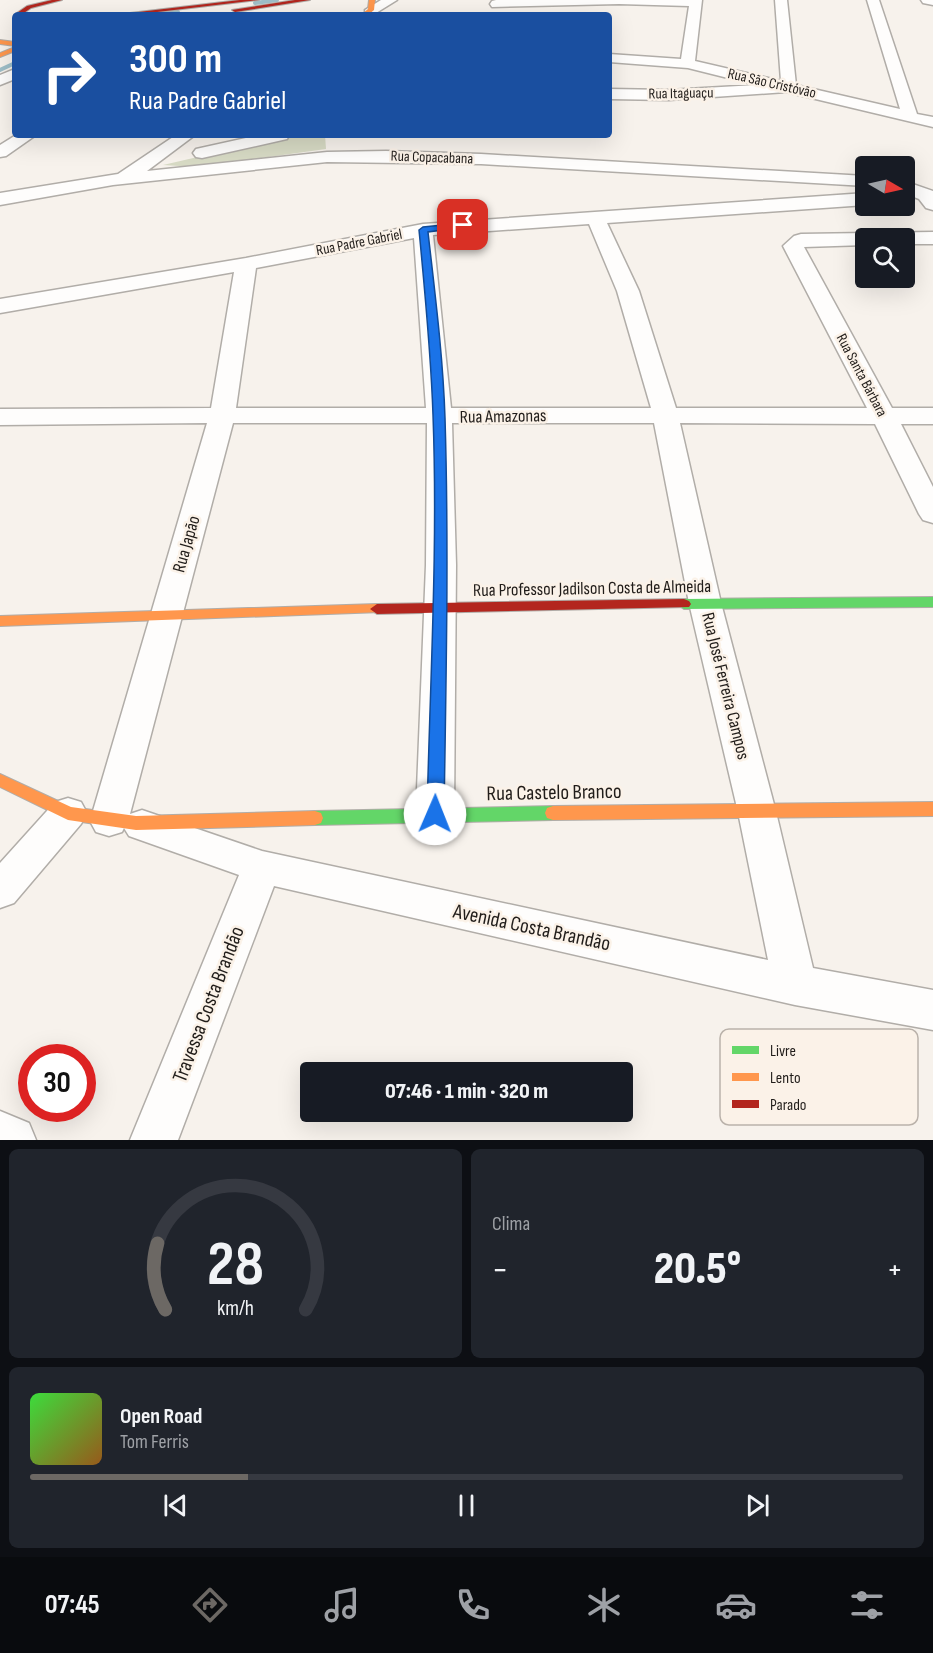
<!DOCTYPE html>
<html lang="pt">
<head>
<meta charset="utf-8">
<style>
	:root { --surface:#171b24; --page:#20242c; --text:#f1f3f6; --muted:#9ea1a6; --line:#363941; --accent:#6c6864 }
	body { margin:0; font-family:"Sofia Sans Condensed",sans-serif; background:var(--page); color:var(--text); height:100vh; display:flex; flex-direction:column; font-size:22px; white-space:nowrap }
	* { box-sizing:border-box; margin:0 }
	p { font-size:20px; color:var(--muted) }
	.icon { flex:none; width:33px; height:33px; fill:none; stroke:currentColor; stroke-width:2; stroke-linecap:round; stroke-linejoin:round }
	.map { position:relative; height:1140px; overflow:hidden }
	.drawer { display:flex; flex-direction:column; gap:9px; padding:9px; background:#0d0f14; flex:1 }
	.drawer>* { flex:none }
	.guide { position:absolute; left:12px; top:12px; width:600px; height:126px; border-radius:6px; box-shadow:0 6px 24px #0002; background:#1a4fa0; color:#fff; overflow:hidden }
	.needle { width:39px; rotate:99deg }
	.fabs { position:absolute; left:855px; top:156px; display:grid; gap:12px }
	.fabs a { display:grid; place-items:center; width:60px; height:60px; border-radius:6px; background:var(--surface); box-shadow:0 6px 24px #0002; font-size:30px }
	.speed { position:absolute; left:18px; top:1044px; display:flex; gap:12px; font-size:30px; font-weight:700; text-align:center }
	.speed>* { display:grid; place-content:center; width:78px; height:78px; border-radius:50%; background:var(--surface); box-shadow:0 6px 24px #0002; line-height:1 }
	.speed .limit { border:9px solid #d22; background:#fff; color:#111 }
	.pin { position:absolute; display:grid; place-items:center; width:51px; height:51px; color:#fff; margin:-26px; border-radius:12px; box-shadow:0 3px 9px #0006 }
	.me { position:absolute; width:66px; margin:-33px; rotate:1deg; stroke-linejoin:round; filter:drop-shadow(0 0 4px #0008) }
	.turn { display:flex; align-items:center; gap:21px; height:126px; padding:0 18px; font-size:27px }
	.turn .icon { width:78px; height:78px; stroke-width:2.5 }
	.turn b { display:block; font-size:42px; line-height:51px }
	.big { font-size:45px; font-weight:800; line-height:1.1 }
	.drawer .tile { flex:1; display:flex; flex-direction:column; justify-content:center; gap:9px; min-width:0; padding:0 21px; border-radius:9px; background:var(--page) }
	.drawer .dial { align-items:center; gap:0 }
	.dial svg { height:156px; overflow:visible; fill:none; stroke:var(--line); stroke-width:7; stroke-linecap:round; text-anchor:middle }
	.dial text { fill:var(--text); stroke:none }
	.song { display:flex; align-items:center; gap:18px }
	.cover { width:72px; height:72px; border-radius:9px; background:linear-gradient(135deg,hsl(120 70% 55%),hsl(30 70% 35%)) }
	.played { height:6px; border-radius:3px; background:linear-gradient(90deg,var(--accent) 25%,var(--line) 25%) }
	.keys { display:flex; justify-content:space-around; direction:ltr }
	.heat { display:flex; justify-content:space-between; align-items:center; font-size:33px; direction:ltr }
	.drawer .tiles { flex:1; display:grid; gap:9px; grid-template-columns:1fr 1fr }
	.tile:last-child { grid-column:span 2 }
	.trip { position:absolute; left:300px; top:1062px; width:333px; height:60px; border-radius:6px; background:var(--surface); box-shadow:0 6px 24px #0002; font-weight:800; line-height:60px; text-align:center }
	.tabs { display:flex; height:96px; justify-content:space-around; align-items:center; background:#090b0e; color:var(--muted) }
	.tabs .icon { width:42px; height:42px }
	.tabs .active { color:var(--accent) }
	.tabs b { font-size:27px; color:var(--text) }
	.map>svg:first-child { display:block }
	.green { fill:#d7dac4 }
	.lines { fill:none; stroke-linecap:round; stroke-linejoin:round }
	.stream { stroke:#9ebec8; stroke-width:4 }
	.street-casing { stroke:#b1ada8; stroke-width:3 }
	.fast-casing { stroke:#b1ada8; stroke-width:2 }
	.slow-casing { stroke:#b1ada8; stroke-width:2 }
	.jam-casing { stroke:#b1ada8; stroke-width:2 }
	.path { stroke:#d5d4d2; stroke-width:1.5; stroke-dasharray:1.5 1.5; stroke-linecap:butt }
	.street { fill:#fefdfc; fill-rule:evenodd }
	.fast { fill:#63d668; fill-rule:evenodd }
	.slow { fill:#ff974d; fill-rule:evenodd }
	.jam { fill:#b3261e; fill-rule:evenodd }
	.route { fill:#1a73e8; stroke:#114b97; stroke-width:1.5 }
	.labels { text-anchor:middle; stroke-width:5; stroke-linejoin:round; paint-order:stroke }
	.far-street-label { font-size:15px; fill:#211d1a; stroke:#fbf2e8 }
	.street-label { font-size:18px; fill:#211d1a; stroke:#fbf2e8 }
	.near-street-label { font-size:21px; fill:#211d1a; stroke:#fbf2e8 }
	.key { fill:#fbf2e8; stroke:#bab2aa; stroke-width:1.5 }
	.key-label { font-size:16px; fill:#211d1a }
</style>
</head>
<body>
<div class="map">
<svg width="933" height="1140" viewBox="0 0 933 1140">
	<rect width="100%" height="100%" fill="#f7f2ec"/>
	<path class="green" d="M293,135H325L326,149L195,167L163,165Z"/>
	<g class="lines">
		<path class="stream" d="M255,3L277,0
			M157,15L178,12
			M0,70L15,63"/>
		<defs>
			<path id="street" d="M381,0H397L376,13H366L365,10Z
				M496,0H702L695,61L781,81L775,0H787L796,85L900,109L867,0H879L917,114L933,117V127L786,92L669,100L609,99V89L669,90L756,85L688,68L609,62V54L681,59L689,6L619,4L492,7L490,4L492,1Z
				M921,0H933V5L923,3Z
				M15,69V79L0,85V75Z
				M16,135H36L6,156L0,157V145Z
				M176,135H195L147,171L327,152L386,151L481,154L866,176V186L481,164L327,162L113,185L0,205V193L118,174Z
				M259,135H289L287,139L202,158L196,157L193,153L196,149Z
				M904,181L933,191V210L926,208L919,199L904,193Z
				M866,193V205L607,223L639,291L676,408H867L783,246L794,236L801,234L933,232V244H904V238H866V245L804,247L892,408H933V424H901L933,487V523L923,520L919,514L875,424L680,423L721,603L776,812L813,968L933,990V1030L795,1005L274,886L178,1140H130L239,875L129,836L124,828L122,832L109,836L96,832L90,821L207,423L0,425V409L211,408L234,272L0,313V299L246,258L423,224ZM589,224L617,291L651,408H451L433,235ZM414,238L426,408H236L256,268ZM233,423H427L426,565L416,814L422,825L435,829L448,825L454,814L456,565L452,423H654L689,603L738,812L768,960L262,851L142,810L130,814Z
				M68,798L81,802L87,813L81,824L14,903L0,908V863L55,802Z
				M0,1111L29,1123L36,1140H0Z"/>
			<path id="fast" d="M933,597V607L684,609L677,604L684,599Z
				M553,806L559,808L561,813L559,818L553,820L315,825L309,823L307,818L309,813L315,811Z"/>
			<path id="slow" d="M369,0H375L374,10L368,15H361L368,9Z
				M0,40L15,42V46L0,44Z
				M15,47V51L0,57V53Z
				M377,604L384,609L382,612L0,626V616Z
				M0,774L71,807L136,816L315,811L321,813L323,818L321,823L315,825L136,830L68,820L0,787Z
				M933,802V816L553,820L547,818L545,813L547,808L553,806Z"/>
			<path id="jam" d="M52,0H62L31,8L21,15H14L27,6Z
				M240,0H259L132,15H113Z
				M295,0H310L235,12L232,10Z
				M684,599L689,601L691,604L689,607L377,614L370,609L377,604Z"/>
		</defs>
		<use href="#street" class="street-casing"/>
		<use href="#fast" class="fast-casing"/>
		<use href="#slow" class="slow-casing"/>
		<use href="#jam" class="jam-casing"/>
		<path class="path" d="M87,15L98,13"/>
		<use href="#street" class="street"/>
		<use href="#fast" class="fast"/>
		<use href="#slow" class="slow"/>
		<use href="#jam" class="jam"/>
	</g>
	<path class="route" d="M463,223H466V227L428,232C435,294 443,356 445,418C449,550 446,682 444,814L441,819L435,821L429,819L427,814C430,682 438,548 433,415C431,353 425,292 419,230L423,227Z"/>
	<g class="labels">
		<g class="far-street-label">
			<text transform="translate(772 83) rotate(13)" y="5">Rua São Cristóvão</text>
			<text transform="translate(681 93) rotate(-1)" y="5">Rua Itaguaçu</text>
			<text transform="translate(432 157) rotate(2)" y="5">Rua Copacabana</text>
			<text transform="translate(359 242) rotate(-11)" y="5">Rua Padre Gabriel</text>
			<text transform="translate(862 375) rotate(62)" y="5">Rua Santa Bárbara</text>
		</g>
		<g class="street-label">
			<text transform="translate(503 416) rotate(-1)" y="6">Rua Amazonas</text>
			<text transform="translate(186 544) rotate(-74)" y="6">Rua Japão</text>
			<text transform="translate(592 588) rotate(-1)" y="6">Rua Professor Jadilson Costa de Almeida</text>
			<text transform="translate(726 686) rotate(76)" y="6">Rua José Ferreira Campos</text>
		</g>
		<g class="near-street-label">
			<text transform="translate(554 792) rotate(-1)" y="7">Rua Castelo Branco</text>
			<text transform="translate(532 927) rotate(12)" y="7">Avenida Costa Brandão</text>
			<text transform="translate(208 1004) rotate(-69)" y="7">Travessa Costa Brandão</text>
		</g>
	</g>
	<rect x="720" y="1029" width="198" height="96" rx="9" class="key"/>
	<rect x="732" y="1046" width="27" height="8" fill="#63d668"/>
	<rect x="732" y="1073" width="27" height="8" fill="#ff974d"/>
	<rect x="732" y="1100" width="27" height="8" fill="#b3261e"/>
	<g class="key-label">
		<text x="770" y="1056">Livre</text>
		<text x="770" y="1083">Lento</text>
		<text x="770" y="1110">Parado</text>
	</g>
</svg>
<div class="fabs">
<a><svg class="needle" viewBox="-14 -14 28 28"><path d="M0-13l5 13h-10z" fill="#e53935"/><path d="M0 13l5-13h-10z" fill="#9ea1a6"/></svg></a>
<a><svg class="icon" aria-label="search" viewBox="0 0 24 24"><circle cx="10" cy="10" r="6"/><path d="M15 15l6 6"/></svg></a>
</div>
<div class="speed"><div class="limit">30</div></div>
<div class="pin" style="left:463px;top:225px;background:#d93025"><svg class="icon" aria-label="arrive" viewBox="0 0 24 24"><path d="M6 21V4h12l-3 4 3 4H6"/></svg></div>
<svg class="me" style="left:435px;top:814px" viewBox="-20 -20 40 40"><circle r="19" fill="#fff"/><path d="M0-13L10 11 0 6-10 11z" fill="#1a73e8"/></svg>
<div class="trip">07:46 · 1 min · 320 m</div>
<div class="guide">
<div class="turn"><svg class="icon" aria-label="right" viewBox="0 0 24 24"><path d="M7 20v-9h11M14 6l5 5-5 5"/></svg><div><b>300 m</b>Rua Padre Gabriel</div></div>
</div>
</div>
<section class="drawer">
<div class="tiles">
<div class="tile dial"><svg viewBox="0 0 100 80">
<path d="M14 69A42 42 0 1 1 86 69"/>
<path d="M14 69A42 42 0 0 1 10 35" stroke="#6c6864"/>
<text x="50" y="56" font-size="32" font-weight="700">28</text>
<text x="50" y="72" font-size="11">km/h</text>
</svg></div>
<div class="tile"><p>Clima</p>
<div class="heat"><a>−</a><b class="big">20.5°</b><a>+</a></div>
</div>
<div class="tile">
<div class="song"><i class="cover"></i><div><b>Open Road</b><p>Tom Ferris</p></div></div>
<div class="played"></div>
<div class="keys"><svg class="icon" aria-label="previous" viewBox="0 0 24 24"><path d="M18 5L8 12l10 7zM5 5v14"/></svg><svg class="icon" aria-label="pause" viewBox="0 0 24 24"><path d="M8 5v14M16 5v14"/></svg><svg class="icon" aria-label="next" viewBox="0 0 24 24"><path d="M6 5l10 7-10 7zM19 5v14"/></svg></div>
</div>
</div>
</section>
<nav class="tabs">
<b>07:45</b>
<svg class="icon active" aria-label="directions" viewBox="0 0 24 24"><path d="M12 3l9 9-9 9-9-9zM9 14v-3h6M13 9l2 2-2 2"/></svg>
<svg class="icon" aria-label="music" viewBox="0 0 24 24"><path d="M9 18V5l10-2v13"/><circle cx="6" cy="18" r="3"/><circle cx="16" cy="16" r="3"/></svg>
<svg class="icon" aria-label="phone" viewBox="0 0 24 24"><path d="M5 4h4l2 5-3 2q2 4 5 5l2-3 5 2v4C11 20 4 13 5 4z"/></svg>
<svg class="icon" aria-label="climate" viewBox="0 0 24 24"><path d="M12 3v18M4 7l16 10M4 17L20 7"/></svg>
<svg class="icon" aria-label="car" viewBox="0 0 24 24"><path d="M5 17H2v-5l4-1 3-4h7l3 4 3 1v5h-3M9 17h6M6 11h13"/><circle cx="7" cy="17" r="2"/><circle cx="17" cy="17" r="2"/></svg>
<svg class="icon" aria-label="filters" viewBox="0 0 24 24"><path d="M4 7h16M4 17h16"/><circle cx="9" cy="7" r="2"/><circle cx="15" cy="17" r="2"/></svg>
</nav>
</body>
</html>
